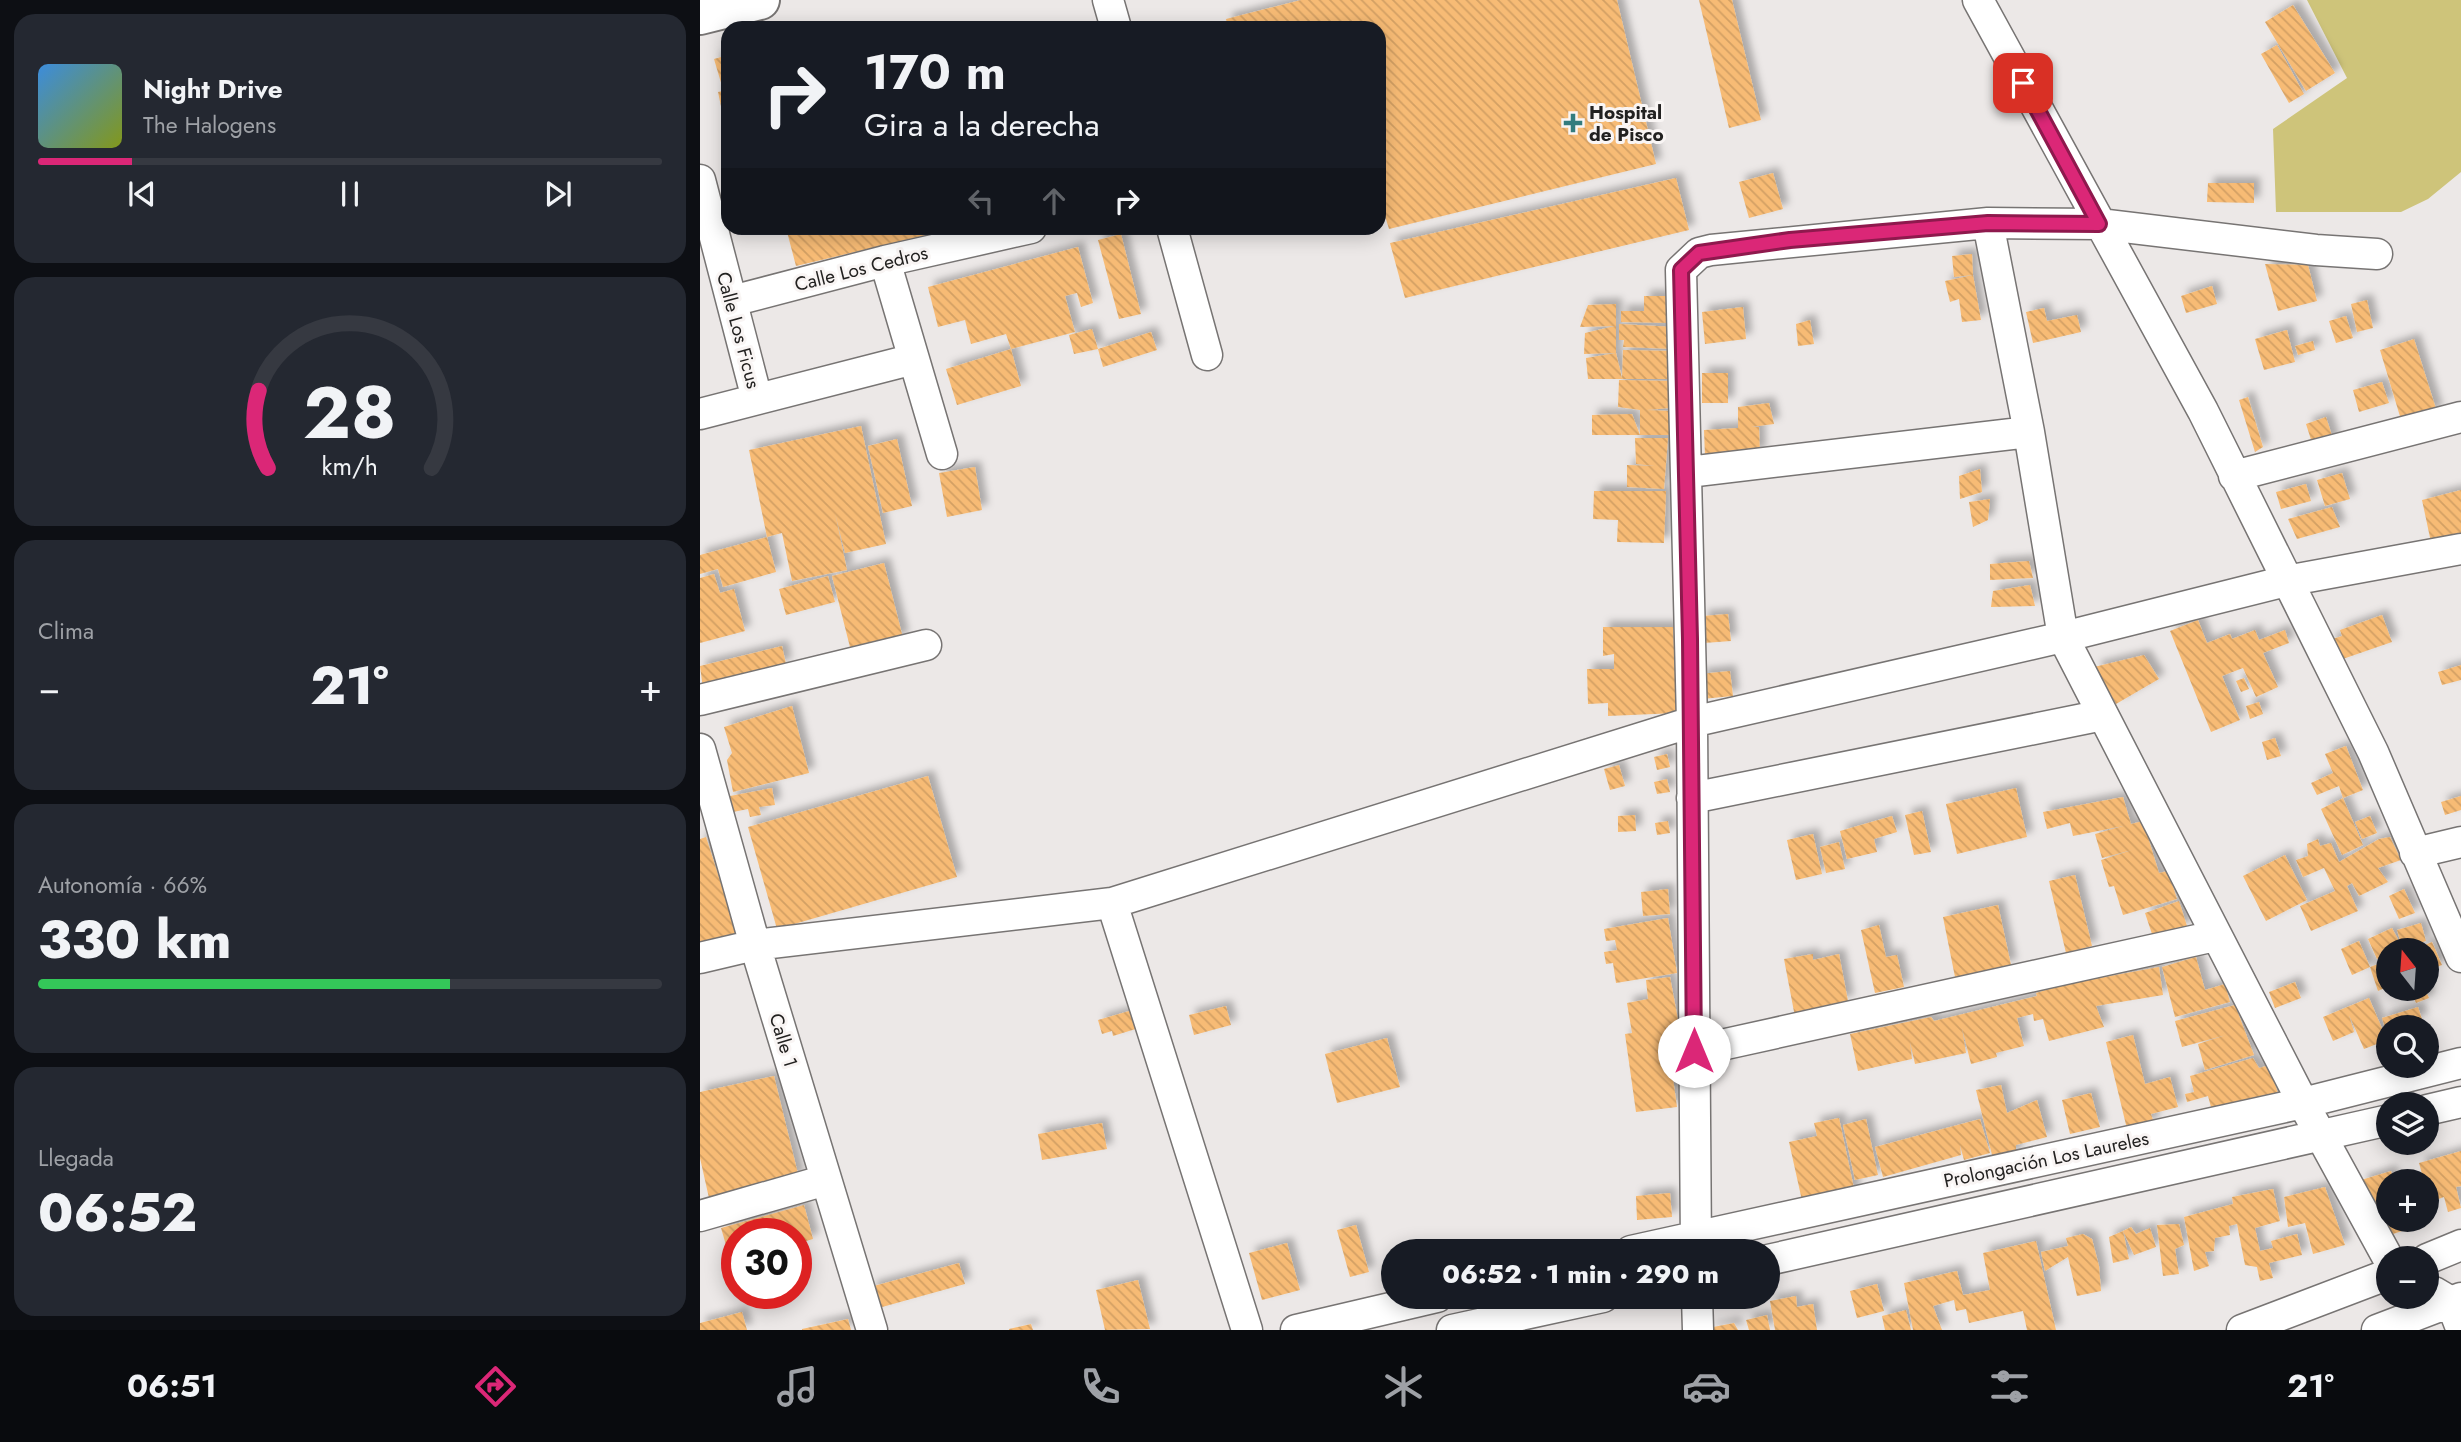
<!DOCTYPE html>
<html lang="es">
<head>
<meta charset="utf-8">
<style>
	:root { --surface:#171b24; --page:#242831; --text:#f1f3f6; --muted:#9ea1a6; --line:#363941; --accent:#db2777 }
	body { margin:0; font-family:Jost,sans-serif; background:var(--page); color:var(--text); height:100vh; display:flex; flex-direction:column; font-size:26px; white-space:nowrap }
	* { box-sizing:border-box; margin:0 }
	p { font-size:23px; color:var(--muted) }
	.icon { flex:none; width:38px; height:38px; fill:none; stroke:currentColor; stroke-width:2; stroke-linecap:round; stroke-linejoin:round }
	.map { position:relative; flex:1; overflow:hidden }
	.sheet { display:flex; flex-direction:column; gap:14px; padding:14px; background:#0d0f14; width:700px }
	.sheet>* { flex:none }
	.guide { position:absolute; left:21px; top:21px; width:665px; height:214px; border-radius:21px; box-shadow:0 4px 18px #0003; background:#171b24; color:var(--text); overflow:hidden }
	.needle { width:46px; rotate:343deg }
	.fabs { position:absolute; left:1676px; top:938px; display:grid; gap:14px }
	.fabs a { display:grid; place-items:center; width:63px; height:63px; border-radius:50%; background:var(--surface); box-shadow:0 4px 18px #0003; font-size:35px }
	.speed { position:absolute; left:21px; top:1218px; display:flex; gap:14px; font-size:35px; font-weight:700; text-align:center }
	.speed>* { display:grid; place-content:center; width:91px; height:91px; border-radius:50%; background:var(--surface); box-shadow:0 4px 18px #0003; line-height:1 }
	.speed .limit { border:10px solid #d22; background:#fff; color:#111 }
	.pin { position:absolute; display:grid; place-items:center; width:60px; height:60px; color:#fff; margin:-30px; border-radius:14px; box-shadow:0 4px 10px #0006 }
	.me { position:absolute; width:77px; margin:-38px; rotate:0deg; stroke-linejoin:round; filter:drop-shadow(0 0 5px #0008) }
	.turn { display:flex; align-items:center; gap:24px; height:147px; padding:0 28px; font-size:32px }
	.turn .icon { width:91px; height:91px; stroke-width:2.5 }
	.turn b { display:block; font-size:49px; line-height:60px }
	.lanes { display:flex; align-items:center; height:66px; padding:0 28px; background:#0003; justify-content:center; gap:35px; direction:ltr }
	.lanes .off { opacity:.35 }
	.big { font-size:52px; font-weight:800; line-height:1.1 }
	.sheet .card { flex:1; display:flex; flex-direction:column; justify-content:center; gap:10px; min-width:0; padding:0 24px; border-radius:21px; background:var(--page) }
	.sheet .dial { align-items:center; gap:0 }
	.dial svg { height:182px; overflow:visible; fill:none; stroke:var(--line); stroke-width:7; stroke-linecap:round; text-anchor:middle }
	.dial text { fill:var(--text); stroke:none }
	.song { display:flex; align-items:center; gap:21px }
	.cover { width:84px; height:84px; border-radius:10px; background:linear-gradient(135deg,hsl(210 70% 55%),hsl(70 70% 35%)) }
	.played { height:7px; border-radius:4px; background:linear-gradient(90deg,var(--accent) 15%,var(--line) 15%) }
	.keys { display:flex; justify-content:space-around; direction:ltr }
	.heat { display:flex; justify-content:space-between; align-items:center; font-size:38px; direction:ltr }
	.charge { height:10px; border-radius:5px; background:linear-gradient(90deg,#34c759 66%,var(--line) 0) }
	.trip { position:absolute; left:681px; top:1239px; width:399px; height:70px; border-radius:35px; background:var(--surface); box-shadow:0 4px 18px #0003; font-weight:800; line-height:70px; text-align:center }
	.tab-bar { display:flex; height:112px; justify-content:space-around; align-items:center; background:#090b0e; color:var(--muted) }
	.tab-bar .icon { width:49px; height:49px }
	.tab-bar .current { color:var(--accent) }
	.tab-bar b { font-size:32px; color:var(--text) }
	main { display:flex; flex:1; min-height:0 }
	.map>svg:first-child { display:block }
	.green { fill:#cec47a }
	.building { fill:url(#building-back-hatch); filter:url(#shadow) }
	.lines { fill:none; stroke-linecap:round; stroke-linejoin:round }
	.street-casing { stroke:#777473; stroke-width:33 }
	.primary-casing { stroke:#777473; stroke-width:42 }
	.street { stroke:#fff; stroke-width:30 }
	.primary { stroke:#fff; stroke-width:38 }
	.route-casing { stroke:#8e194d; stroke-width:18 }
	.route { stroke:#db2777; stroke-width:12 }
	.poi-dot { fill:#337c7e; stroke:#f9f5f4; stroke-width:2.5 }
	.labels { text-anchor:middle; stroke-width:6; stroke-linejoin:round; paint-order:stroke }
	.poi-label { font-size:19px; font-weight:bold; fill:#222120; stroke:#f9f5f4; text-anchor:start }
	.street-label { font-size:19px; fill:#222120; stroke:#f9f5f4 }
</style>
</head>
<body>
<main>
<section class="sheet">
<div class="card">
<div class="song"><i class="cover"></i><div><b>Night Drive</b><p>The Halogens</p></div></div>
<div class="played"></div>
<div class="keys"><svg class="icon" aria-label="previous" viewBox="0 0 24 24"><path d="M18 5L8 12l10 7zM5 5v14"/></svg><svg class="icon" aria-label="pause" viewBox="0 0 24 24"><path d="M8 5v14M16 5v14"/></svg><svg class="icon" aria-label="next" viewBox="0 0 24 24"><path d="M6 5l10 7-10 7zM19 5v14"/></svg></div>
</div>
<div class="card dial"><svg viewBox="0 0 100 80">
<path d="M14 69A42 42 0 1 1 86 69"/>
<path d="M14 69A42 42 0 0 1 10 35" stroke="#db2777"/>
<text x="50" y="56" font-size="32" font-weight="700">28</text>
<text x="50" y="72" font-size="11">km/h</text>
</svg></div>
<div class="card"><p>Clima</p>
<div class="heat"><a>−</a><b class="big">21°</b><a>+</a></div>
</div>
<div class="card"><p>Autonomía · 66%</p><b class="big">330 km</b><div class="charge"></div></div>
<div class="card"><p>Llegada</p><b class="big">06:52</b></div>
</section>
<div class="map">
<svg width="1761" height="1330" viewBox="0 0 1761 1330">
	<defs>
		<pattern id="building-back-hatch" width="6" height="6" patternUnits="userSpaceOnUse" patternTransform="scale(1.75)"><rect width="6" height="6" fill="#f7bb74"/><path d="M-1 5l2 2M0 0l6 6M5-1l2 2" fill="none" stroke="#d3a064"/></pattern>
		<filter id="shadow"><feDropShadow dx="6" dy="-6" stdDeviation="3.5" flood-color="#0004"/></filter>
	</defs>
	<rect width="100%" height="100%" fill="#ece8e7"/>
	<path class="green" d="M1607,0H1761V172L1728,199L1701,212H1576L1573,129L1647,78Z"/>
	<path class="building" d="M601,0H917L956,164L689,229L679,196V28H528L526,19Z
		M999,0H1032L1061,120L1029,128Z
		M1593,5L1635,73L1606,91L1565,22Z
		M1577,45L1604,94L1589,103L1561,54Z
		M28,55V84L22,86L14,59Z
		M27,90L28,135H27L18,92Z
		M1073,173L1083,209L1049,218L1039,182Z
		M976,178L989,230L705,298L690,243Z
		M1508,183H1554V203L1507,202Z
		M86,228H252V229L96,266Z
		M421,234L441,314L419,319L398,240Z
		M378,247L393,303L381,307L377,293L365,296L375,332L311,349L306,334L271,344L265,320L238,327L228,287Z
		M1272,254L1273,275L1254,277L1252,256Z
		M1565,264L1608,265L1617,301L1578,311Z
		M1273,275L1281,320L1262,322L1259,299L1250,302L1245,281Z
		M1512,286L1517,304L1486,313L1481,296Z
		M944,296H971L970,323L921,322V311H944Z
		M1667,300L1673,328L1657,332L1651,304Z
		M916,304V353L884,354L885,333L915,326L880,327L888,305Z
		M1043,307L1046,339L1005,344L1002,312Z
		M1344,308L1347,321L1377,315L1381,332L1333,343L1326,312Z
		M1646,316L1653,338L1636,343L1629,321Z
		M1110,320L1114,344L1098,346L1096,324Z
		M919,324L975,327L974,349L923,347L924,340H919Z
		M392,329L398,349L374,354L369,335Z
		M1587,330L1595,362L1564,370L1555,339Z
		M451,332L457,350L403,367L398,349Z
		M1714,339L1737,412L1702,423L1680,350Z
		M1613,341L1615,350L1598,355L1595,346Z
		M311,349L321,386L257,405L246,369Z
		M923,350L972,351L971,379H888L886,358L916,353L922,378Z
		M1002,373H1028V403H1002Z
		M919,380L970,381V408L947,410L970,411L969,435H940V410L918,407Z
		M1682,382L1689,403L1659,412L1653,390Z
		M1548,397L1563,447L1555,452L1539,400Z
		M1069,403L1074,424L1051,427H1059L1060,454L1005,457L1004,430L1038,428V407Z
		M932,414L940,435H892V415Z
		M1626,417L1634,442L1614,449L1606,424Z
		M161,426L186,544L145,553L135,513L147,570L92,581L82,533L67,537L49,450Z
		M935,438H968L964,489L927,487V465L955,466L936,464Z
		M197,439L212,506L183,513L168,446Z
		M275,467L282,510L247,517L239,473Z
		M1280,469L1282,492L1260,499L1259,476Z
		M1642,473L1650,499L1625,506L1617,480Z
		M1606,484L1611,501L1581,509L1576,492Z
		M1761,490V540L1732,547L1722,500Z
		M894,491H966L964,543L917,542L918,520L893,519Z
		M1290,499L1288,520L1273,527L1269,502Z
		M1632,507L1640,527L1597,539L1588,519Z
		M67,537L76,572L23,587L18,569L0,574V555Z
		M1329,561L1333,578L1290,580V564Z
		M184,563L203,638L151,651L132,576Z
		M14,574L20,593L34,589L45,631L0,643V578Z
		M128,576L135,602L86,615L79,589Z
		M1330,585L1335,606L1291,607L1293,591Z
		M1028,614L1031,641L1004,643L1002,616Z
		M1682,615L1692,642L1637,661L1629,640L1642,636L1640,630Z
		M1498,620L1507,643L1530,634L1532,639L1555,630L1559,640L1585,630L1589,643L1563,653L1578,687L1556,697L1543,668L1522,676L1540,720L1511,732L1470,631Z
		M903,627H973L977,713L908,716V703L888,704L887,669H914V654L903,656Z
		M82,646L86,664L3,689L0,666Z
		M1444,655L1459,679L1416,704L1394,667Z
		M1761,665V680L1742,685L1738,672Z
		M1030,671L1033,696L1002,699L1000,674Z
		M1544,678L1549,689L1541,692L1536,681Z
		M1559,702L1563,714L1550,719L1546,706Z
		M92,706L109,773L33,792L27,760L32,753L24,727Z
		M1575,738L1581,756L1567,760L1562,742Z
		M1646,746L1663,790L1643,798L1639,786L1617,795L1611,783L1633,773L1625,754Z
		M967,754L970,767L957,770L954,757Z
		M919,765L925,786L910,790L904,769Z
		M228,776L257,877L77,929L48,827Z
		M967,779L970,792L957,794L954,782Z
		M72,788L75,805L59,807L61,815L50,817L48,809L33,812L30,796Z
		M1316,788L1327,837L1257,854L1246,804Z
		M1761,796V810L1745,815L1741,802Z
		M1423,797L1431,824L1443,821L1459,873L1468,871L1477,899L1423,915L1414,886L1409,887L1401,860L1432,850L1402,858L1395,834L1423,826L1373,836L1370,823L1347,829L1343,812Z
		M1643,798L1663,845L1642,855L1621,809Z
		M1222,811L1231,852L1214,855L1205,815Z
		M935,815L936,831L918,832V816Z
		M1192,816L1197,832L1174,839L1177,852L1147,859L1140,831Z
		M1670,816L1677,833L1662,839L1655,822Z
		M968,821L970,833L957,835L955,823Z
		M1113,834L1122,874L1096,880L1087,840Z
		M6,837L38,937L0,945V839Z
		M1690,837L1701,860L1678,868L1688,882L1659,896L1652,883L1647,886L1658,911L1611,931L1600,906L1635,891L1624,868L1603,877L1596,860L1608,856L1607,844L1618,839L1620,846L1631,843L1639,862L1679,839Z
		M1139,842L1145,869L1126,873L1120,847Z
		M1585,855L1607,900L1566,921L1543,876Z
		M1375,875L1392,946L1366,953L1349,881Z
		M968,889L970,914L943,916L941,892Z
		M1704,889L1715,913L1699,919L1689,896Z
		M1479,901L1487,926L1453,937L1445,913Z
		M1298,905L1311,965L1255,977L1243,917Z
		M968,918L977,973L916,983L913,963L906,964L904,952L917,950L915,940L906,941L904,929Z
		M1721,923L1726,941L1696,950H1689V954L1677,959L1668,939L1692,928L1702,947L1697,930Z
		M1179,925L1186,957L1197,955L1204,987L1175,993L1161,930Z
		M1659,941L1670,967L1652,975L1641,949Z
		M1732,942L1742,965L1727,971V950H1712Z
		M1113,954V960L1139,954L1148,1001L1123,1006L1124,1012L1095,1017L1084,959Z
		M1496,957L1505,990L1525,984L1530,1002L1475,1017L1462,967Z
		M1689,960V986L1678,991L1670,967Z
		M1459,967L1463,995L1396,1006L1404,1027L1349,1041L1343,1019L1334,1021L1333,1014L1317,1018L1324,1046L1296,1053L1297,1057L1271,1064L1262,1028L1266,1053L1215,1064L1210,1042L1212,1059L1158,1071L1150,1034L1231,1017L1234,1021L1337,996L1336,993L1362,985Z
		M970,977L979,1025L966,1028L977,1107L936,1112L925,1034L932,1033L927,1003L948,999L946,980Z
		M1595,982L1601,998L1575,1008L1569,992Z
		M1710,989H1725L1729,998L1716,1003Z
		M1669,998L1687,1040L1664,1049L1649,1015L1654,1032L1633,1041L1623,1017Z
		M1535,1005L1554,1055L1505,1070L1498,1044L1526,1035L1482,1047L1475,1021Z
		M526,1006L531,1025L494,1035L489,1015Z
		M1718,1007L1722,1019L1712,1023L1713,1027H1689L1688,1038L1682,1018Z
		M436,1009L442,1027L413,1036L412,1031L402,1034L398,1020Z
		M1433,1035L1445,1084L1470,1077L1478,1107L1451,1114L1454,1123L1427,1129L1406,1042Z
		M687,1038L700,1087L637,1103L625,1054Z
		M1553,1058L1559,1068L1570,1065L1581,1105L1515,1122L1508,1096L1487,1102L1485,1094L1494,1092L1490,1076Z
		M74,1076L99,1178L9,1198L0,1158V1092Z
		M1301,1085L1307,1113L1337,1100L1347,1137L1316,1145V1154L1293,1159L1276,1090Z
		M1391,1093L1400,1127L1370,1134L1362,1100Z
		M1139,1118L1155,1193L1103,1205L1089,1142L1117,1136L1114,1123Z
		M1166,1119L1178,1175L1155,1180L1143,1125Z
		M1280,1119L1290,1153L1264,1160L1260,1145L1261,1155L1183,1177L1175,1147Z
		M402,1123L407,1149L342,1160L338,1134Z
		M1761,1151V1186L1756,1187L1761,1208L1748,1212L1744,1197L1730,1202L1727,1181H1724L1719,1163Z
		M1691,1171L1694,1181H1689V1220H1705L1708,1229L1678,1239L1661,1180Z
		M1625,1187L1645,1245L1613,1254L1605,1223L1588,1227L1584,1197Z
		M1573,1189L1580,1221L1555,1228L1560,1251L1573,1248L1571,1241L1597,1234L1602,1255L1569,1263L1573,1278L1560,1281L1557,1267L1545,1265L1537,1224L1529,1226L1530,1235L1515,1238L1514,1251L1505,1252L1509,1266L1494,1271L1484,1217L1533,1204L1532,1197Z
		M970,1193L972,1217L937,1220L936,1196Z
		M104,1205L113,1239L96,1244V1234H37V1261L31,1262L21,1228Z
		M1479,1224L1484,1245L1475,1249L1479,1274L1463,1276L1457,1225Z
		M656,1225L669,1272L650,1277L637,1230Z
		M1431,1227L1436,1234L1450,1228L1456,1247L1434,1255L1423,1231L1429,1259L1413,1263L1409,1237L1423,1231Z
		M1383,1234L1392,1239L1399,1266L1401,1291L1377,1296L1368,1257L1345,1271L1341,1252L1368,1246L1366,1238Z
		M1336,1241L1356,1330H1327L1323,1311L1269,1323L1266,1309L1256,1311L1254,1300L1233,1306L1242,1330H1213L1204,1283L1257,1271L1263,1295L1290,1290L1283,1253Z
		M587,1243L600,1290L562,1300L549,1253Z
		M259,1263L265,1284L175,1309L170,1287Z
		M438,1280L450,1329L405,1330L396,1290Z
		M1177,1284L1184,1311L1157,1318L1150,1291Z
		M1096,1296L1097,1307L1113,1304L1117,1330H1075L1070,1301Z
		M1206,1310L1211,1330H1185L1182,1316Z
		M42,1312L47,1330H0V1323Z
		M1067,1315L1070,1330H1049L1046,1320Z
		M148,1319L151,1330H102V1329Z
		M1034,1323L1038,1330H1008V1328Z
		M331,1324L333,1330H309V1329Z"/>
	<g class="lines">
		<defs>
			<path id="street" d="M408,0L416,28
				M1278,0L1503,411L1673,752L1761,957
				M0,180L57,399
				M1288,223L1329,432L1363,637L1603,1103L1689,1260
				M472,228L507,355
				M185,261L242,454
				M32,301L185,261L331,228
				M0,414L214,359
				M988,472L1329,432
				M1534,476L1761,417
				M0,700L226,645
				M0,749L55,945L172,1330
				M992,798L1403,715
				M1715,853L1761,842
				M412,903L547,1330
				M0,958L55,945L412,903L992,722L1363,637L1586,581L1761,549
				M994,1051L1515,936
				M1727,1110L1761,1102
				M0,1216L126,1180
				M931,1251L1603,1103L1761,1063
				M996,1251L992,722L981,270L999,253L1011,250L1288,223L1399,224L1616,250L1677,254
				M1727,1259L1761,1245
				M1068,1260L1689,1120
				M1734,1292L1751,1302L1761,1328
				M997,1297L998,1330
				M596,1330L737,1297
				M752,1330L903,1297
				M1542,1330L1689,1274
				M1677,1330L1761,1298"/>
			<path id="primary" d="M0,15L60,0"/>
		</defs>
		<use href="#street" class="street-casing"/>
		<use href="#primary" class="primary-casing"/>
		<use href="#street" class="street"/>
		<use href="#primary" class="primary"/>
	</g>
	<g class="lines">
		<defs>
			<path id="route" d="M994,1051L990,639L981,270L999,253L1090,240L1288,223L1399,224L1323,83"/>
		</defs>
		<use href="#route" class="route-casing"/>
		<use href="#route" class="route"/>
	</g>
	<path class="poi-dot" d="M869.5 112.5h7v7h7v7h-7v7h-7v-7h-7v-7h7z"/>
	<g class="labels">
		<g class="poi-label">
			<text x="889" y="119">Hospital<tspan x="889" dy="22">de Pisco</tspan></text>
		</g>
		<g class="street-label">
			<text transform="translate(161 268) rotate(-14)" y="7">Calle Los Cedros</text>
			<text transform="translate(39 330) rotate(75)" y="7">Calle Los Ficus</text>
			<text transform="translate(84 1040) rotate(73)" y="7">Calle 1</text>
			<text transform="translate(1346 1159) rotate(-12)" y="7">Prolongación Los Laureles</text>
		</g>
	</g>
</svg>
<div class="fabs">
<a><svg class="needle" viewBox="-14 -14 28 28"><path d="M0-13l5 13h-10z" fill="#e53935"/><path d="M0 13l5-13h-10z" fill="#9ea1a6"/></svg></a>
<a><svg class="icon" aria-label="search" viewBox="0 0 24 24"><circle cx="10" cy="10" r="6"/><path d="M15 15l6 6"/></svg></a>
<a><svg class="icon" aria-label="layers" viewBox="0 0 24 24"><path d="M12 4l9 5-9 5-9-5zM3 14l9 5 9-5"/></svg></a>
<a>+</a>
<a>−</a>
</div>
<div class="speed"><div class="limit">30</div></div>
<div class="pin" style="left:1323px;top:83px;background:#d93025"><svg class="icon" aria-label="arrive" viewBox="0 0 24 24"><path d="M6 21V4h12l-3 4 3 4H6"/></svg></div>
<svg class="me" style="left:994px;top:1051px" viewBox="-20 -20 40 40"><circle r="19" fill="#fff"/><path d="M0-13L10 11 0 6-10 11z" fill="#db2777"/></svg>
<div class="trip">06:52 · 1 min · 290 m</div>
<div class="guide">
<div class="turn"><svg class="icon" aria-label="right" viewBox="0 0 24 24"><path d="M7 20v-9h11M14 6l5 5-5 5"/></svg><div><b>170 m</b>Gira a la derecha</div></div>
<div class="lanes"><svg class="icon off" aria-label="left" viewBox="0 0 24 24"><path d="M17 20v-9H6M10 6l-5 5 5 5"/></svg><svg class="icon off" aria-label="ahead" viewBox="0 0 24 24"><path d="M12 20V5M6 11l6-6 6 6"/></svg><svg class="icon" aria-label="right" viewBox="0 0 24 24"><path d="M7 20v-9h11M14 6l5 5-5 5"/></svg></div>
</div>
</div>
</main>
<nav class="tab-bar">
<b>06:51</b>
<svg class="icon current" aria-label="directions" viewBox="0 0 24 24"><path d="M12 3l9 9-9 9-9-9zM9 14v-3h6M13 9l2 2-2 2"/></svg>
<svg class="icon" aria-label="music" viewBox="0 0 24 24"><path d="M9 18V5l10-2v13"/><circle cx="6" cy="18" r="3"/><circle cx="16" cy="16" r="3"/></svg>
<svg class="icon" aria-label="phone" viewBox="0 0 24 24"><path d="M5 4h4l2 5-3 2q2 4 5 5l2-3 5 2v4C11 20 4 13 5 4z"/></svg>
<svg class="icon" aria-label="climate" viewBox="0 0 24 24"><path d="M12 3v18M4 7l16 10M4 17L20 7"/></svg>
<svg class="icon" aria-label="car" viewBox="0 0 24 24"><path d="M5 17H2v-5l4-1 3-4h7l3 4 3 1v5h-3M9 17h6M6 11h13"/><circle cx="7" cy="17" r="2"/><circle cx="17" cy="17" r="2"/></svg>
<svg class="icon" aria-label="filters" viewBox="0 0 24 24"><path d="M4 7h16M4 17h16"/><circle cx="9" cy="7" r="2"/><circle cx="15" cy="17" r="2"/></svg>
<b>21°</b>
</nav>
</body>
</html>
